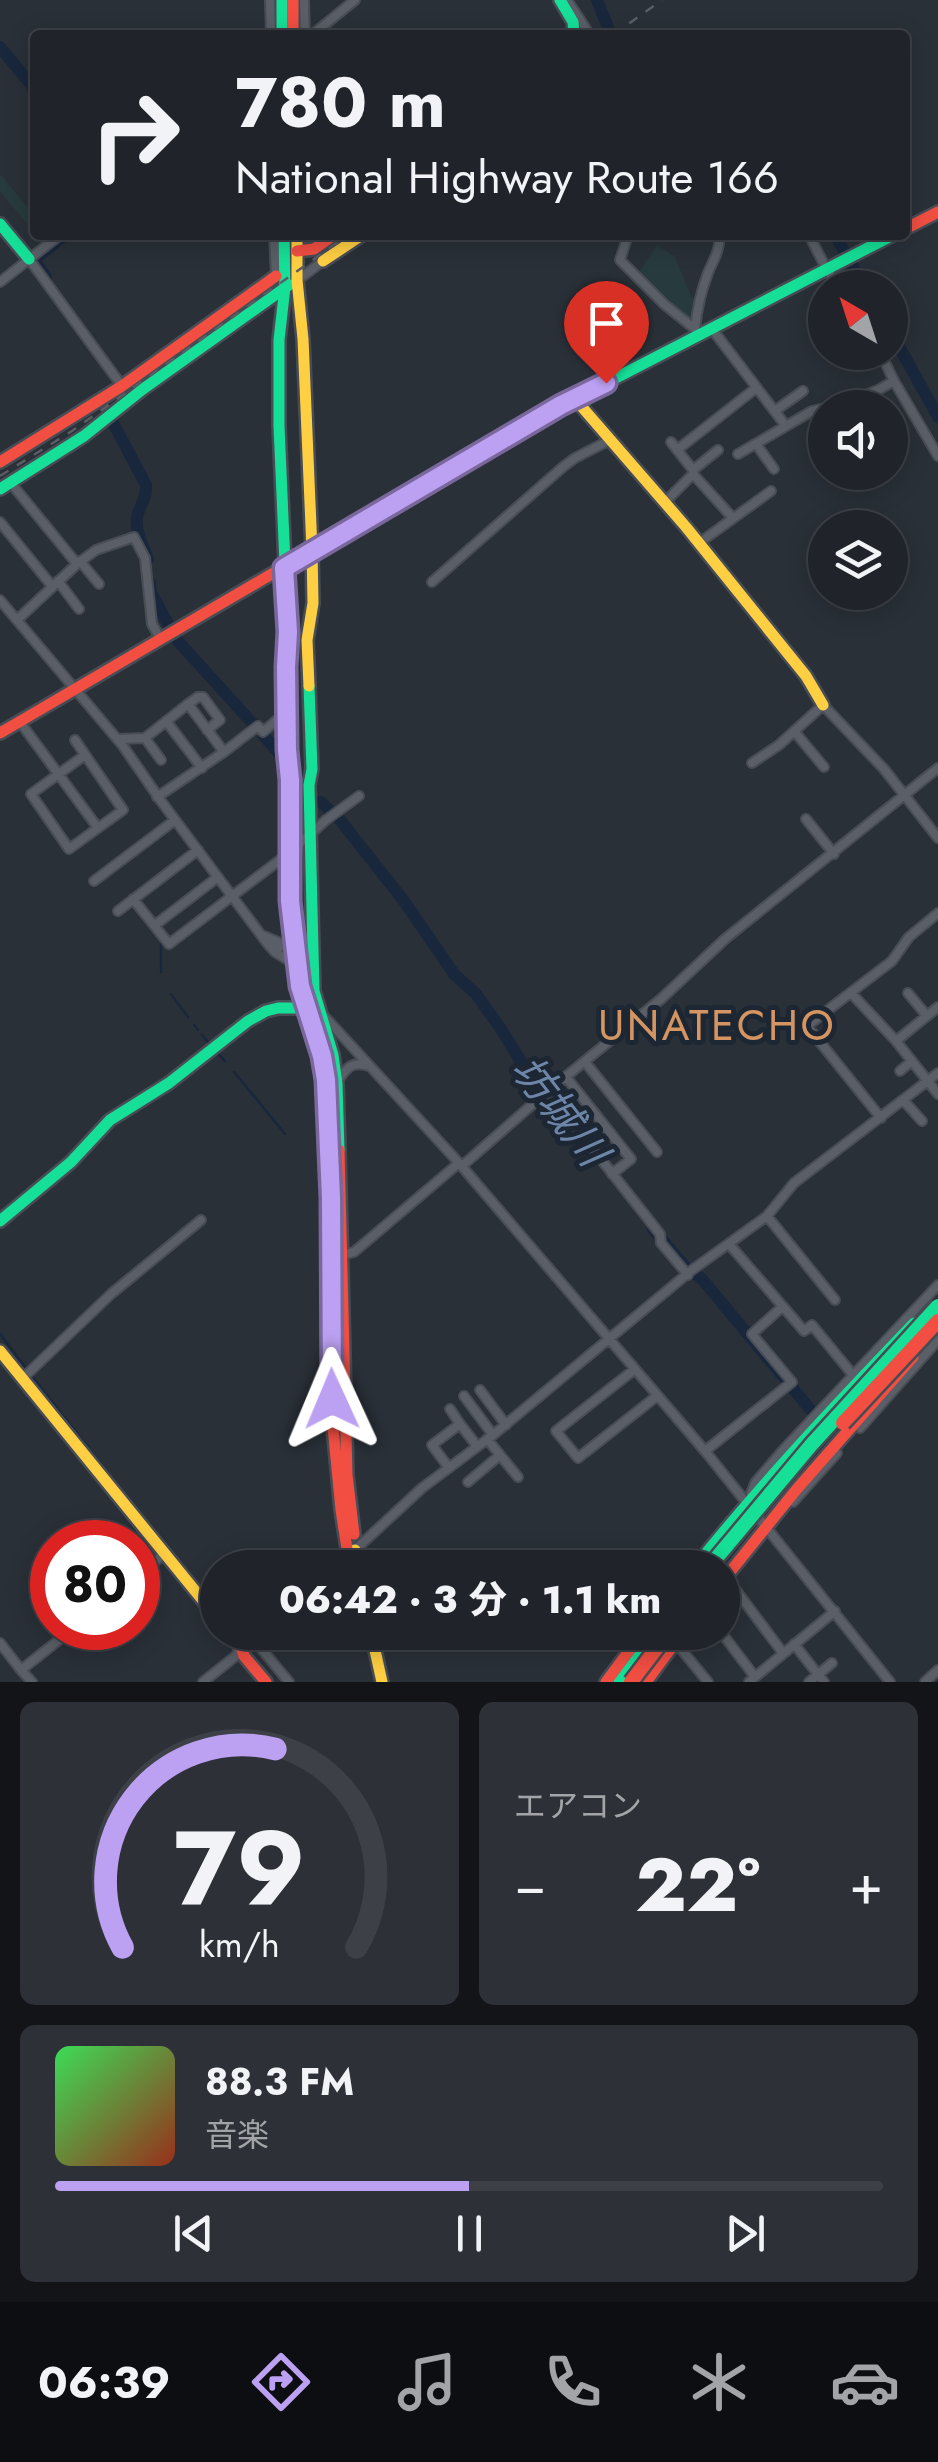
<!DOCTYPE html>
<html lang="ja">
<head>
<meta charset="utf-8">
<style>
	:root { --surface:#20242a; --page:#2d3036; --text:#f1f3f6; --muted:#a2a4a8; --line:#3d4147; --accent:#bca0f2 }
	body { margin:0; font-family:Jost,"Noto Sans JP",sans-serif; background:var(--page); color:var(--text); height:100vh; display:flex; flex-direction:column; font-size:38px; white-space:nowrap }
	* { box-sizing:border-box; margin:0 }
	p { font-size:32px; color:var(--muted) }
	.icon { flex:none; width:55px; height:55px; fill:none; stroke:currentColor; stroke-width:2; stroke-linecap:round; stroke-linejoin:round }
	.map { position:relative; height:1682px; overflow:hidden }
	.details { display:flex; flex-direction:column; gap:20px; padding:20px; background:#121417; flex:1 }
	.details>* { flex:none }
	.hud { position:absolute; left:30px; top:30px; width:880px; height:210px; border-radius:10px; box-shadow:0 5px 25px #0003,0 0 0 2px var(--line); background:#20242a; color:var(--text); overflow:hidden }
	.needle { width:65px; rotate:321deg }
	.tools { position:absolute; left:808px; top:270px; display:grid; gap:20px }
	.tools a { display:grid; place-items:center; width:100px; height:100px; border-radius:50%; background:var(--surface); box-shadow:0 5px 25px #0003,0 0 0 2px var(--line); font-size:50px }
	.speed { position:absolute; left:30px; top:1520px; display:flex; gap:20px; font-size:50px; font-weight:700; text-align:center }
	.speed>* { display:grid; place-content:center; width:130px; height:130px; border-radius:50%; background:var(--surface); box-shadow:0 5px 25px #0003,0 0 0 2px var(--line); line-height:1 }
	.speed .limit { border:15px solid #d22; background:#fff; color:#111 }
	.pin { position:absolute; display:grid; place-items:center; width:85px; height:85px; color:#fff; margin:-102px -42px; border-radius:50% 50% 50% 0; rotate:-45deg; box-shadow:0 0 10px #0007 }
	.pin .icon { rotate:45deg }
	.me { position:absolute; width:110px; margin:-55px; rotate:359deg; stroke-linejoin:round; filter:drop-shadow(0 0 8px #0008) }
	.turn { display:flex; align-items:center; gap:35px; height:210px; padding:0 40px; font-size:45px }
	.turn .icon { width:130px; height:130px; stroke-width:2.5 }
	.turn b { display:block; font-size:70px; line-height:85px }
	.big { font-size:75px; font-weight:800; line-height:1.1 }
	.details .widget { flex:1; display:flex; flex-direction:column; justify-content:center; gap:15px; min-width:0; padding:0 35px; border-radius:15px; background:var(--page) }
	.details .dial { align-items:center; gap:0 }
	.dial svg { height:260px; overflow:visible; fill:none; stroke:var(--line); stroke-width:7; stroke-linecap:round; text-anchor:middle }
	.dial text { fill:var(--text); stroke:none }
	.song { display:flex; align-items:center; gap:30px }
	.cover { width:120px; height:120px; border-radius:15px; background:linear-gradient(135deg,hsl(130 70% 55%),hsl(10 70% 35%)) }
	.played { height:10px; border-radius:5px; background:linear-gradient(90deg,var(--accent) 50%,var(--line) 50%) }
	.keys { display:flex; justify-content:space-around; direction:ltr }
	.heat { display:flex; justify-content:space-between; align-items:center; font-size:55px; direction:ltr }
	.details .tiles { flex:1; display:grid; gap:20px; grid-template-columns:1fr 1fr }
	.widget:last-child { grid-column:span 2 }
	.trip { position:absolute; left:200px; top:1550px; width:540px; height:100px; border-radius:50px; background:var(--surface); box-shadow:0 5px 25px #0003,0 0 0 2px var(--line); font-weight:800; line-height:100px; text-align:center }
	.dock { display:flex; height:160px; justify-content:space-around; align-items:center; background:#0d0e11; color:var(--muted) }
	.dock .icon { width:70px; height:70px }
	.dock .current { color:var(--accent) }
	.dock b { font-size:45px; color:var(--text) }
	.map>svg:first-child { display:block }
	.green { fill:#273a3e }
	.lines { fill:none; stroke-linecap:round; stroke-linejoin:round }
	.stream { stroke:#19273c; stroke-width:2.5 }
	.river { stroke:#19273c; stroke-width:12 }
	.street-casing { stroke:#484c55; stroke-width:12 }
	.fast-casing { stroke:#484c55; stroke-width:16 }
	.slow-casing { stroke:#484c55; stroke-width:16 }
	.jam-casing { stroke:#484c55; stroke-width:16 }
	.street { stroke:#5a5e66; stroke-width:8 }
	.fast { stroke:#16e098; stroke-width:11 }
	.slow { stroke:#ffcf43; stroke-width:11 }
	.jam { stroke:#f24e42; stroke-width:11 }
	.rail { stroke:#595d64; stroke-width:2.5; stroke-dasharray:10 10; stroke-linecap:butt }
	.fast-bridge-casing { stroke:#474c53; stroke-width:19; stroke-linecap:butt }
	.jam-bridge-casing { stroke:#474c53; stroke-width:19; stroke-linecap:butt }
	.fast-bridge { stroke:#16e098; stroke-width:14 }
	.jam-bridge { stroke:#f24e42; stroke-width:14 }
	.route-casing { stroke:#7a689d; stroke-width:25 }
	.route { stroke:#bca0f2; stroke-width:18 }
	.labels { text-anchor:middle; stroke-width:10; stroke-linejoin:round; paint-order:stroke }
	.neighbourhood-label { font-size:42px; letter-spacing:2.5px; fill:#d59563; stroke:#1d2633 }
	.water-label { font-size:42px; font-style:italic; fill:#6d86a8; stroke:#1d2633 }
</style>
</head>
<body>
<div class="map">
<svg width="938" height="1682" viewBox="0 0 938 1682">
	<rect width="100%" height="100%" fill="#2a3038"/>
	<path class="green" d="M0,174L35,216V234L0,191Z
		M657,245L675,257L691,296L696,301L691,308L695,313L684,324L634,280Z"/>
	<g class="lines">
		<path class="stream" d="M231,892L273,861
			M161,972V943
			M171,994L188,1017
			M194,1025L198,1030
			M202,1035L208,1042
			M218,1054L225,1061
			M234,1072L285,1134
			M0,1334L26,1368
			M31,1375L128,1498
			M272,1667L284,1682"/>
		<path class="river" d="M597,0L611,35
			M0,47L32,86L35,95
			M835,235L865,288
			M46,277L36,263V258L65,235
			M890,330L938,417
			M111,419L146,485C147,499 140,504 137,517C135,531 143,546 148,559
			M150,583L151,592L169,626
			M177,640L255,726
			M263,735L277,751
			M321,802L340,820L404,901L454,974L476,994L501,1029L536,1086L590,1151
			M653,1229L686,1268L702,1279L810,1409"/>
		<defs>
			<path id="street" d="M270,0L271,35
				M304,0L305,35
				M567,0L590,35
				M312,35L355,0
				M274,235L276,276L280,274
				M628,235L620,260L664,304L695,329
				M809,235L826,268L839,288
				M29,259L122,386
				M299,279L323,261
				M0,282L60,235
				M712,329L786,426
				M696,331L695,329C697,310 701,291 708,273C713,260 721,250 719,235
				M880,352L894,381L938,456
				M833,408L878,390L894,381
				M776,410L803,391
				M756,444L774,469
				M677,450L756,388
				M738,454L812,411L825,408
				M693,470L718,450
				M693,474L732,517
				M10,482L77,564
				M665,502L693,474V470L671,442
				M0,522L52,586
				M699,543L771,491
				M80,561L99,584
				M58,581L79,609
				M432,582L564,466L575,458L610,440
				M0,600L123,746L161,801L267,943L275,952L294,964
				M17,620L77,564L96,550L134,537L145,558L152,624L161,640
				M188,704L198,697H203L220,720L207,730
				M166,721L202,768
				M20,722L98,828
				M794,731L824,767
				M145,738L188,704L224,752
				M118,739L145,738L161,760
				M75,740L123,810L69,849L31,794L85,755
				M752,763L779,745L823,705L884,769L938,838
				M157,797L224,752L258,726L263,732L286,712
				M806,819L834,854
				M94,881L175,820
				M133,899L169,944L289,853L326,820L359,796
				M118,911L198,850
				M155,925L218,877
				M264,936L278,942L279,948L275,952
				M851,993L896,1041L938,1094
				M908,993L927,1016
				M323,1015L459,1163L705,1451L890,1682
				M896,1041L938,1007
				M585,1062L657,1152
				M900,1071L912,1061
				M566,1077L631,1159L612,1174
				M337,1082C346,1069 351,1060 369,1066
				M548,1092L660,1234L661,1243L688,1275
				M904,1101L922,1121
				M881,1118L807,1026L892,961L909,937L938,913
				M462,1166L542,1096L661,999L725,939L938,768
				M767,1216L835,1300
				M729,1244L804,1331L812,1325L853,1375
				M342,1255L354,1252L459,1163
				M635,1369L556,1431L578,1458L657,1396
				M22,1379L111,1294L201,1220
				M480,1390L506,1425
				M464,1396L493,1435
				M450,1409L460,1424
				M860,1428L938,1340
				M487,1439L518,1477
				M705,1451L792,1382L752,1334L782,1307
				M449,1468L432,1445L460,1424L477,1446
				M468,1482L500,1455
				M751,1494L755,1483L785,1448L938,1285
				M793,1502L837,1453
				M355,1550L422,1488L493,1435L692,1270L767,1216L794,1183L938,1073
				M138,1576L164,1554
				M726,1577L783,1653
				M721,1632L755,1677
				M250,1635L289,1682
				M0,1643L21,1670
				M676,1643L708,1682
				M794,1644L824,1682
				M32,1682L21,1670L74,1628
				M203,1682L237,1655L239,1643
				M749,1682L835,1611
				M809,1682L832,1663
				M925,1682L938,1670"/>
			<path id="fast" d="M282,0V35
				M560,0L573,22L574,35
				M0,224L29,259
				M284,235L285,287L279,340V426L288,632L287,750L290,780V901L299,986L322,1056L330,1169
				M538,418L893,235
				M0,489L84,436L143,389L289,285
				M309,686L312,769L309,785L314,991L333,1055L337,1084L339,1150
				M0,1221L71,1162L110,1120L169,1083L248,1021L266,1011L278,1008H311
				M694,1568C763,1482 838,1402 914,1323
				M619,1682L657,1632"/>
			<path id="slow" d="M297,235V280L303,339L312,550L313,603L307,640L309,686
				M323,261L362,235
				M575,399L686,527L806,676L823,705
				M0,1351L218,1619
				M335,1568L355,1550
				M228,1632L239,1640L254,1632
				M371,1632L382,1682"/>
			<path id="jam" d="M293,0V35
				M905,229L938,212
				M297,251L314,249L334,235
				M0,462L122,386L276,276
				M0,733L538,418
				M339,1150L347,1475L354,1534
				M330,1169L333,1427L341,1510L350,1568
				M722,1582L796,1490L913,1357
				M239,1640L244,1656L266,1682
				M606,1682L643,1632
				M646,1682L683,1632"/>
		</defs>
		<use href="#street" class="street-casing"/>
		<use href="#fast" class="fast-casing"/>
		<use href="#slow" class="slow-casing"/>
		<use href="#jam" class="jam-casing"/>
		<use href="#street" class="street"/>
		<use href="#fast" class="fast"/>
		<use href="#slow" class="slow"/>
		<use href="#jam" class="jam"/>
		<path class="rail" d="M613,35L662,0
			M0,476L72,431L348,235"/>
		<defs>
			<path id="fast-bridge" d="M708,1568L811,1445L938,1306"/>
			<path id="jam-bridge" d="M843,1423L938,1321
				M631,1682L669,1632"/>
		</defs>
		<use href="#fast-bridge" class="fast-bridge-casing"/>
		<use href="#jam-bridge" class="jam-bridge-casing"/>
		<use href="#fast-bridge" class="fast-bridge"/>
		<use href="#jam-bridge" class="jam-bridge"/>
	</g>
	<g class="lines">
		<defs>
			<path id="route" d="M332,1399L331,1198L326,1080L322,1056L300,986L290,901V780L287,750L286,667L288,632L284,568L561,405L606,383"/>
		</defs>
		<use href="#route" class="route-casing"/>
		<use href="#route" class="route"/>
	</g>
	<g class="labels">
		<g class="neighbourhood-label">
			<text x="717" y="1040">UNATECHO</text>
		</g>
		<g class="water-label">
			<text transform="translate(560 1110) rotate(52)" y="15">坊城川</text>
		</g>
	</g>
</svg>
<div class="tools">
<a><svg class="needle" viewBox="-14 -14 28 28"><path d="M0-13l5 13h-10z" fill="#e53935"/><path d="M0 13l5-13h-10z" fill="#a2a4a8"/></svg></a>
<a><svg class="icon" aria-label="sound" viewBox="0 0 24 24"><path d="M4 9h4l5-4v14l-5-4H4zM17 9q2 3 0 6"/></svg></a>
<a><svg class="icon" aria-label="layers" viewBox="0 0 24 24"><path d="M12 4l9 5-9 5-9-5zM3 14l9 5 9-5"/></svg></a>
</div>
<div class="speed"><div class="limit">80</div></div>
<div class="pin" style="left:606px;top:383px;background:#d93025"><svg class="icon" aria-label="arrive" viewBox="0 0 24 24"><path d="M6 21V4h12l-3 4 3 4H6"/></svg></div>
<svg class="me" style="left:332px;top:1399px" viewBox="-20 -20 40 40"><path d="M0-17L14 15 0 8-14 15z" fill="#bca0f2" stroke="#fff" stroke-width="4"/></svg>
<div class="trip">06:42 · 3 分 · 1.1 km</div>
<div class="hud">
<div class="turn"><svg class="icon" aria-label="right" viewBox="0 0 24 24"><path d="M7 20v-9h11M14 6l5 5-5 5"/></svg><div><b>780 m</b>National Highway Route 166</div></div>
</div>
</div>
<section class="details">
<div class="tiles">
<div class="widget dial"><svg viewBox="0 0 100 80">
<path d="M14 69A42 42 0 1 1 86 69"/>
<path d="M14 69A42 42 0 0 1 61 8" stroke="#bca0f2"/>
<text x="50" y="56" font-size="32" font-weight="700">79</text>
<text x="50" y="72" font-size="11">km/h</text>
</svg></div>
<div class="widget"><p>エアコン</p>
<div class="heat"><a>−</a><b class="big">22°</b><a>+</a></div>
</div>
<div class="widget">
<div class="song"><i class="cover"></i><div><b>88.3 FM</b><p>音楽</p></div></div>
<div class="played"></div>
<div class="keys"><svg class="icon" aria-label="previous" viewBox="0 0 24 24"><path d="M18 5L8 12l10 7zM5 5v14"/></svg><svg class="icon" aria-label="pause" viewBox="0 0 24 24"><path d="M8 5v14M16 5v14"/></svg><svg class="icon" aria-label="next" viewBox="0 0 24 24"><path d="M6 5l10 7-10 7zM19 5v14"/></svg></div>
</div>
</div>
</section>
<nav class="dock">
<b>06:39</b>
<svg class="icon current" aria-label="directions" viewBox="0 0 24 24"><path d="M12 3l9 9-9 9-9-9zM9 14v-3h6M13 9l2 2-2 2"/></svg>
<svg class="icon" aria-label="music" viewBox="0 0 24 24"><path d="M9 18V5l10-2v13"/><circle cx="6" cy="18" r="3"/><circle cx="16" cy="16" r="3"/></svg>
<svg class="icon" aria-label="phone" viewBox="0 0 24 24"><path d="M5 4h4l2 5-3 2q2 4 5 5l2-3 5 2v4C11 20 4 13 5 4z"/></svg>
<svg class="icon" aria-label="climate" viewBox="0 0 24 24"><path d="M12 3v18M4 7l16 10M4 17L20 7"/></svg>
<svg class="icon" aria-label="car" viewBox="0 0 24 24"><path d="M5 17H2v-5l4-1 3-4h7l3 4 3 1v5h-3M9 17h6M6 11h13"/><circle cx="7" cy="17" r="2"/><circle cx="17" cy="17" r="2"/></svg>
</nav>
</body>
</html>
